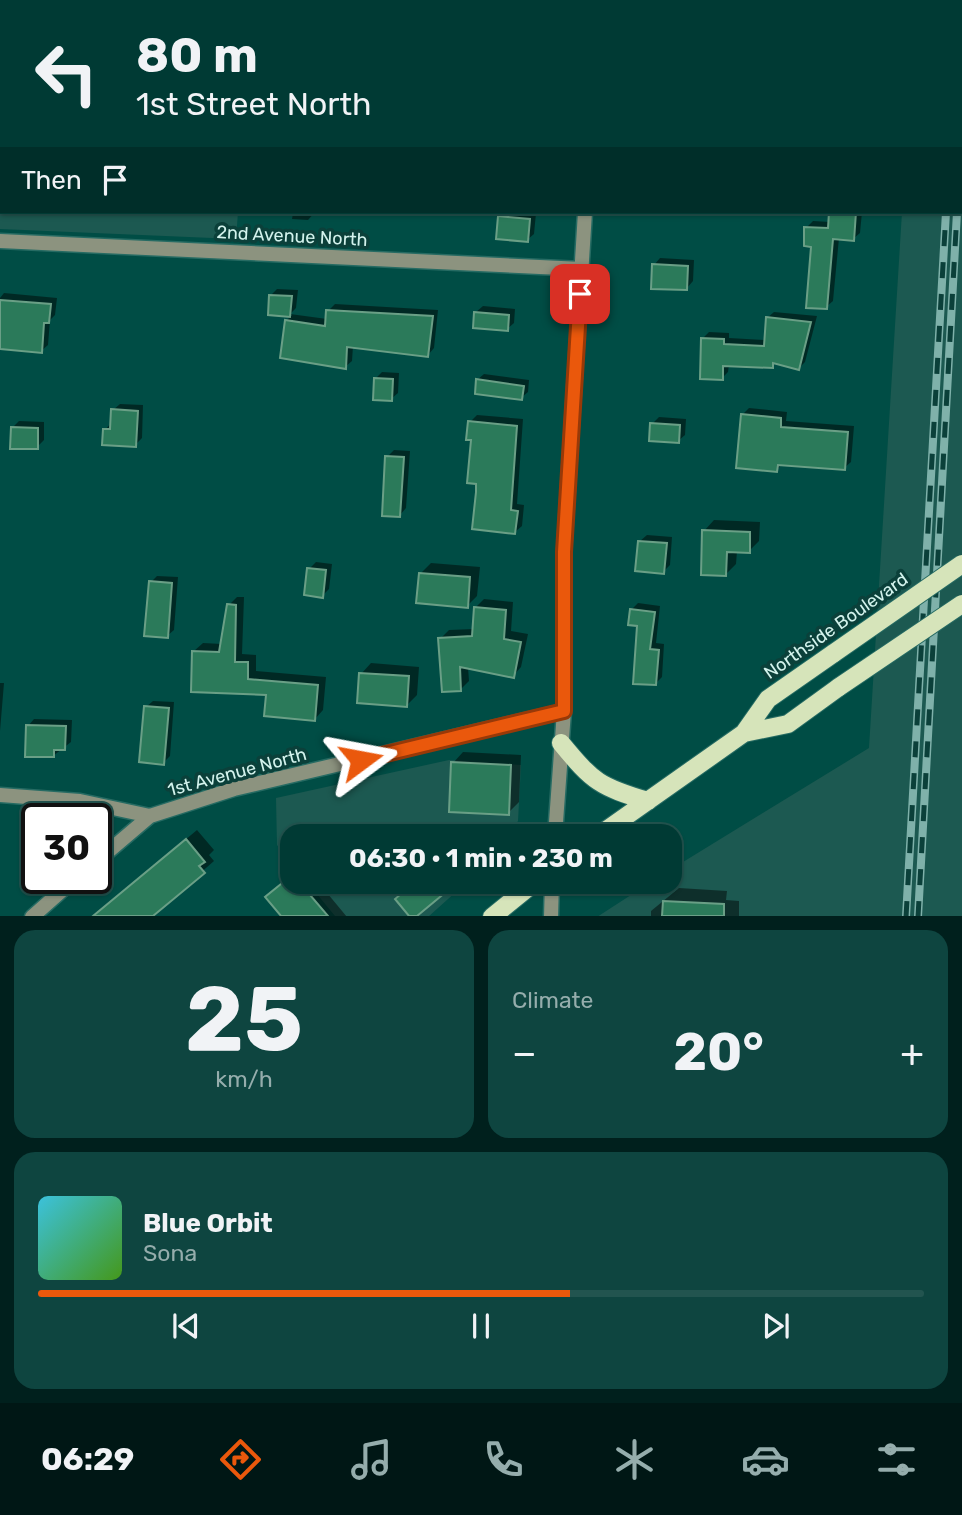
<!DOCTYPE html>
<html lang="en">
<head>
<meta charset="utf-8">
<style>
	:root { --surface:#003a34; --page:#0e4540; --text:#f1f3f6; --muted:#95adac; --line:#22544f; --accent:#ea580c }
	body { margin:0; font-family:Rubik,sans-serif; background:var(--page); color:var(--text); height:100vh; display:flex; flex-direction:column; font-size:26px; white-space:nowrap }
	* { box-sizing:border-box; margin:0 }
	p { font-size:23px; color:var(--muted) }
	.icon { flex:none; width:38px; height:38px; fill:none; stroke:currentColor; stroke-width:2; stroke-linecap:round; stroke-linejoin:round }
	.map { position:relative; height:916px; overflow:hidden }
	.drawer { display:flex; flex-direction:column; gap:14px; padding:14px; background:#00201d; flex:1 }
	.drawer>* { flex:none }
	.hud { position:absolute; left:0px; top:0px; width:962px; height:214px; box-shadow:0 2px 5px #0004,0 0 0 2px var(--line); background:#003a34; color:var(--text); overflow:hidden }
	.speed { position:absolute; left:21px; top:803px; display:flex; gap:14px; font-size:35px; font-weight:700; text-align:center }
	.speed>* { display:grid; place-content:center; width:91px; height:91px; border-radius:50%; background:var(--surface); box-shadow:0 2px 5px #0004,0 0 0 2px var(--line); line-height:1 }
	.speed .limit { border:4px solid #111; border-radius:10px; background:#fff; color:#111 }
	.pin { position:absolute; display:grid; place-items:center; width:60px; height:60px; color:#fff; margin:-30px; border-radius:14px; box-shadow:0 4px 10px #0006 }
	.me { position:absolute; width:77px; margin:-38px; rotate:77deg; stroke-linejoin:round; filter:drop-shadow(0 0 5px #0008) }
	.turn { display:flex; align-items:center; gap:24px; height:147px; padding:0 21px; font-size:32px }
	.turn .icon { width:91px; height:91px; stroke-width:2.5 }
	.turn b { display:block; font-size:49px; line-height:60px }
	.then { display:flex; align-items:center; height:66px; padding:0 21px; background:#0003; gap:14px; font-size:26px }
	.big { font-size:52px; font-weight:700; line-height:1.1 }
	.drawer .card { flex:1; display:flex; flex-direction:column; justify-content:center; gap:10px; min-width:0; padding:0 24px; border-radius:21px; background:var(--page) }
	.drawer .dial { align-items:center; gap:0 }
	.dial b { font-size:91px; line-height:1 }
	.song { display:flex; align-items:center; gap:21px }
	.cover { width:84px; height:84px; border-radius:10px; background:linear-gradient(135deg,hsl(190 70% 55%),hsl(100 70% 35%)) }
	.played { height:7px; border-radius:4px; background:linear-gradient(90deg,var(--accent) 60%,var(--line) 60%) }
	.keys { display:flex; justify-content:space-around; direction:ltr }
	.heat { display:flex; justify-content:space-between; align-items:center; font-size:38px; direction:ltr }
	.drawer .tiles { flex:1; display:grid; gap:14px; grid-template-columns:1fr 1fr }
	.card:last-child { grid-column:span 2 }
	.trip { position:absolute; left:280px; top:824px; width:402px; height:70px; border-radius:21px; background:var(--surface); box-shadow:0 2px 5px #0004,0 0 0 2px var(--line); font-weight:700; line-height:70px; text-align:center }
	.dock { display:flex; height:112px; justify-content:space-around; align-items:center; background:#001715; color:var(--muted) }
	.dock .icon { width:49px; height:49px }
	.dock .selected { color:var(--accent) }
	.dock b { font-size:32px; color:var(--text) }
	.map>svg:first-child { display:block }
	.built { fill:#1c5951 }
	.shadow { fill:#0007 }
	.lines { fill:none; stroke-linecap:round; stroke-linejoin:round }
	.stream { stroke:#0e2d28; stroke-width:5 }
	.building { fill:#2b7a5a; stroke:#6a9f86; stroke-width:2 }
	.street-casing { stroke:#266b63; stroke-width:17 }
	.primary-casing { stroke:#266b63; stroke-width:20 }
	.street { stroke:#8c937f; stroke-width:14 }
	.primary { stroke:#d6e4ba; stroke-width:18 }
	.rail-casing { stroke:#7fb1aa; stroke-width:8 }
	.rail { stroke:#0b403a; stroke-width:5; stroke-dasharray:16; stroke-linecap:butt }
	.primary-bridge-casing { stroke:#266b63; stroke-width:20; stroke-linecap:butt }
	.primary-bridge { stroke:#d6e4ba; stroke-width:18 }
	.route-casing { stroke:#983908; stroke-width:18 }
	.route { stroke:#ea580c; stroke-width:12 }
	.labels { text-anchor:middle; stroke-width:7; stroke-linejoin:round; paint-order:stroke }
	.street-label { font-size:18px; fill:#d3f3ed; stroke:#0b403a }
</style>
</head>
<body>
<div class="map">
<svg width="962" height="917" viewBox="0 0 962 917">
	<rect width="100%" height="100%" fill="#004d45"/>
	<path class="built" d="M0,0H208L2,2V212H238L236,239L0,229Z
		M914,0H962V916L597,917L651,882H670V870L869,748L902,212H961V2Z
		M449,760L521,765L518,821L507,836H292V864L277,845L276,798Z
		M307,882H467L428,917L335,916Z"/>
	<path class="shadow" d="M0,0H140L2,2V58Z
		M512,0H549L512,2Z
		M804,0H846L803,2Z
		M282,212H315L308,220L292,219L293,213Z
		M505,212L536,213L534,234L527,240L500,217Z
		M831,212H862L860,233L853,239L839,238L833,301L826,307L813,245L806,228L813,221L830,222Z
		M660,258L694,260L693,281L687,288L654,265Z
		M277,289L298,290L296,308L290,314L327,319L328,311L335,304L438,310L434,348L428,355L353,346L352,361L345,367L286,321L292,315L269,314L271,295Z
		M4,293L57,298L55,315L50,320L48,345L41,351L0,347V298Z
		M483,306L515,309L514,323L507,329L476,312Z
		M774,312L817,316L805,362L799,368L776,362L772,366L729,364L728,372L722,378L703,338L709,332L729,333V338L766,340L767,318Z
		M382,372L399,373L398,393L391,399L375,379Z
		M484,374L529,380L528,392L521,398L477,380Z
		M120,404L143,405L142,438L135,445L105,430L112,422L113,410Z
		M749,408L787,412L786,421L854,426L851,462L844,468L783,464L776,470L743,414Z
		M477,415L523,419L517,504L524,505L522,526L515,532L473,439L470,422Z
		M659,417L686,419L685,435L678,441L652,424Z
		M19,421L44,422V440L37,447L12,428Z
		M394,450L410,451L406,508L400,515L387,457Z
		M714,520L760,522L759,541L749,551H737L736,564L726,574L704,531Z
		M647,535L672,537L670,565L663,572L640,541Z
		M316,562L332,564L329,589L322,596L309,569Z
		M431,563L480,567L477,596L467,606L420,574Z
		M157,576L178,577L174,630L167,636L151,582Z
		M237,597H244L242,654L256,655V671L326,677L323,710L315,719L194,651L203,643L222,644L229,605Z
		M484,599L513,602L511,631L528,634L521,667L513,676L468,667L469,681L461,689L440,639L449,630L474,629L476,607Z
		M638,603L660,606L656,643L664,644L662,677L656,683L632,609Z
		M371,663L419,667L417,695L407,705L361,674Z
		M0,683H4L0,731Z
		M153,701L174,702L170,756L163,763L146,707Z
		M34,719L72,720L71,742L53,756L28,726Z
		M463,752L521,755L519,802L508,813L453,763Z
		M197,830L214,850L209,855L214,861L150,917H93Z
		M292,875V882H318L347,917H284L268,897Z
		M679,888L727,891L726,900L739,901V917H651V911Z"/>
	<g class="lines">
		<path class="stream" d="M227,2V0"/>
	</g>
	<path class="building" d="M829,212H856L854,241L833,239L827,309L806,308L811,247L804,246V227L828,228Z
		M498,216L530,219L528,242L496,239Z
		M652,264L688,266L687,290L651,289Z
		M269,295L292,296L290,317L268,315Z
		M0,300L51,304L49,323H44L42,353L0,349Z
		M326,310L433,316L428,357L347,347L346,369L280,358L285,320L325,326Z
		M474,312L509,315L508,331L473,328Z
		M766,317L811,322L799,370L773,363V368L723,366V380L700,379L701,338L724,339V344L764,346Z
		M374,378L393,379L392,401L373,400Z
		M476,379L524,386L522,400L475,394Z
		M111,409L138,411L136,447L102,445L103,429H110Z
		M741,414L781,418V427L848,432L845,470L778,465L777,472L736,468Z
		M468,421L517,426L511,510L518,511L515,534L472,529L476,492V484L467,483L471,440H466Z
		M650,423L680,425L679,443L649,441Z
		M11,427L38,428V449H10Z
		M385,456L404,457L400,517L382,516Z
		M702,530L750,532V553L727,552L726,576L701,575Z
		M638,541L667,543L664,574L635,571Z
		M307,568L326,570L323,598L304,595Z
		M419,573L470,577L468,608L416,603Z
		M149,581L172,583L168,638L144,636Z
		M227,604L236,605L235,662H248V679L318,685L315,721L264,716L266,695L191,692L192,651L219,652Z
		M474,607L506,610L504,639L521,642L514,678L460,667L461,691L442,692L438,638L472,636Z
		M630,609L655,612L650,649L659,650L656,685L633,684L637,626L628,625Z
		M359,673L409,676L407,707L357,703Z
		M144,706L169,708L164,765L139,762Z
		M26,725L66,726L65,750H54V757H25Z
		M451,762L511,765L509,815L449,812Z
		M186,839L205,862L199,866L205,873L153,916H93Z
		M292,875V882H299L328,916H281L265,897Z
		M415,882H458L417,916H409L395,899Z
		M663,901L724,904V916H662Z"/>
	<g class="lines">
		<defs>
			<path id="street" d="M598,2V0
				M0,241L582,269
				M0,795L80,801L150,816L234,789L564,711
				M555,836L564,711V552L585,212
				M96,862L150,816
				M32,917L76,878
				M551,917L552,882"/>
			<path id="primary" d="M744,733L788,724L839,687
				M561,743C593,782 600,787 648,801
				M598,836L744,733L768,699L834,653
				M492,917L535,882"/>
		</defs>
		<use href="#street" class="street-casing"/>
		<use href="#primary" class="primary-casing"/>
		<use href="#street" class="street"/>
		<use href="#primary" class="primary"/>
		<defs>
			<path id="rail" d="M957,2V0
				M961,141L962,118
				M906,917L946,212
				M918,917L957,212"/>
		</defs>
		<use href="#rail" class="rail-casing"/>
		<use href="#rail" class="rail"/>
		<defs>
			<path id="primary-bridge" d="M834,653L962,564
				M839,687L962,604"/>
		</defs>
		<use href="#primary-bridge" class="primary-bridge-casing"/>
		<use href="#primary-bridge" class="primary-bridge"/>
	</g>
	<g class="lines">
		<defs>
			<path id="route" d="M361,760L564,711V552L580,294"/>
		</defs>
		<use href="#route" class="route-casing"/>
		<use href="#route" class="route"/>
	</g>
	<g class="labels">
		<g class="street-label">
			<text transform="translate(292 236) rotate(3)" y="6">2nd Avenue North</text>
			<text transform="translate(836 626) rotate(-35)" y="6">Northside Boulevard</text>
			<text transform="translate(237 772) rotate(-15)" y="6">1st Avenue North</text>
		</g>
	</g>
</svg>
<div class="speed"><div class="limit">30</div></div>
<div class="pin" style="left:580px;top:294px;background:#d93025"><svg class="icon" aria-label="arrive" viewBox="0 0 24 24"><path d="M6 21V4h12l-3 4 3 4H6"/></svg></div>
<svg class="me" style="left:361px;top:760px" viewBox="-20 -20 40 40"><path d="M0-17L14 15 0 8-14 15z" fill="#ea580c" stroke="#fff" stroke-width="4"/></svg>
<div class="trip">06:30 · 1 min · 230 m</div>
<div class="hud">
<div class="turn"><svg class="icon" aria-label="left" viewBox="0 0 24 24"><path d="M17 20v-9H6M10 6l-5 5 5 5"/></svg><div><b>80 m</b>1st Street North</div></div>
<div class="then">Then<svg class="icon" aria-label="arrive" viewBox="0 0 24 24"><path d="M6 21V4h12l-3 4 3 4H6"/></svg></div>
</div>
</div>
<section class="drawer">
<div class="tiles">
<div class="card dial"><b>25</b><p>km/h</p></div>
<div class="card"><p>Climate</p>
<div class="heat"><a>−</a><b class="big">20°</b><a>+</a></div>
</div>
<div class="card">
<div class="song"><i class="cover"></i><div><b>Blue Orbit</b><p>Sona</p></div></div>
<div class="played"></div>
<div class="keys"><svg class="icon" aria-label="previous" viewBox="0 0 24 24"><path d="M18 5L8 12l10 7zM5 5v14"/></svg><svg class="icon" aria-label="pause" viewBox="0 0 24 24"><path d="M8 5v14M16 5v14"/></svg><svg class="icon" aria-label="next" viewBox="0 0 24 24"><path d="M6 5l10 7-10 7zM19 5v14"/></svg></div>
</div>
</div>
</section>
<nav class="dock">
<b>06:29</b>
<svg class="icon selected" aria-label="directions" viewBox="0 0 24 24"><path d="M12 3l9 9-9 9-9-9zM9 14v-3h6M13 9l2 2-2 2"/></svg>
<svg class="icon" aria-label="music" viewBox="0 0 24 24"><path d="M9 18V5l10-2v13"/><circle cx="6" cy="18" r="3"/><circle cx="16" cy="16" r="3"/></svg>
<svg class="icon" aria-label="phone" viewBox="0 0 24 24"><path d="M5 4h4l2 5-3 2q2 4 5 5l2-3 5 2v4C11 20 4 13 5 4z"/></svg>
<svg class="icon" aria-label="climate" viewBox="0 0 24 24"><path d="M12 3v18M4 7l16 10M4 17L20 7"/></svg>
<svg class="icon" aria-label="car" viewBox="0 0 24 24"><path d="M5 17H2v-5l4-1 3-4h7l3 4 3 1v5h-3M9 17h6M6 11h13"/><circle cx="7" cy="17" r="2"/><circle cx="17" cy="17" r="2"/></svg>
<svg class="icon" aria-label="filters" viewBox="0 0 24 24"><path d="M4 7h16M4 17h16"/><circle cx="9" cy="7" r="2"/><circle cx="15" cy="17" r="2"/></svg>
</nav>
</body>
</html>
